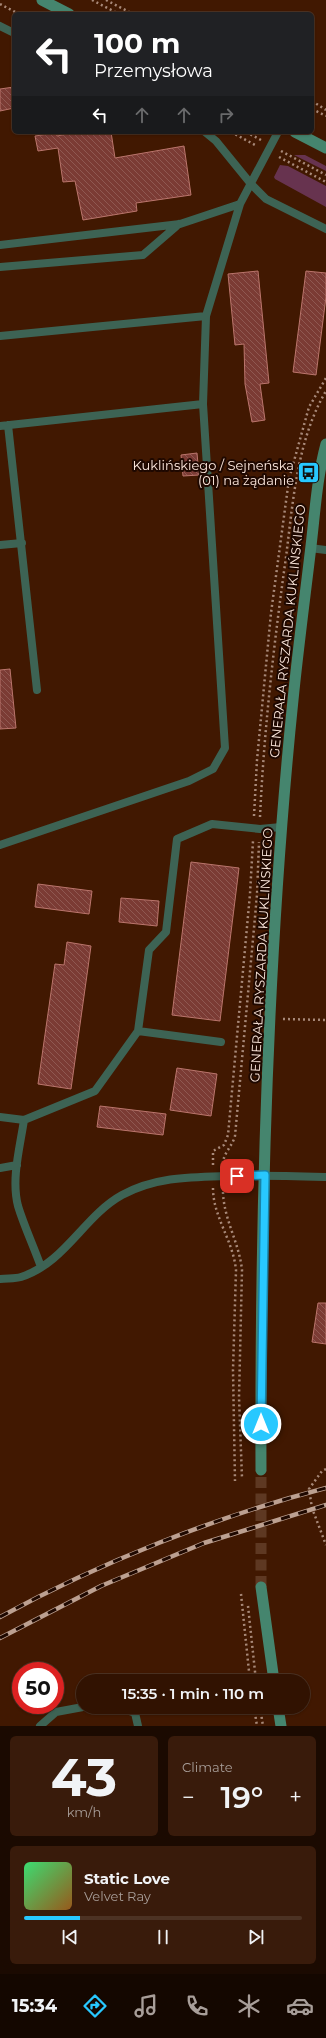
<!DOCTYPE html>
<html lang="en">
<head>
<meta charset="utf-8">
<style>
	:root { --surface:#311201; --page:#391b0b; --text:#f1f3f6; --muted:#a89e99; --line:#4c3223; --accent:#28c8ff }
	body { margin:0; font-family:Montserrat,sans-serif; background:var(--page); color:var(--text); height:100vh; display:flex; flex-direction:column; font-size:15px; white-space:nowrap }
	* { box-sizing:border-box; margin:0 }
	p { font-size:13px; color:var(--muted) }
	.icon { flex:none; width:22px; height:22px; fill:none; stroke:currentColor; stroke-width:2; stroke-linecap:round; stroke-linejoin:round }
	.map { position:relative; height:1726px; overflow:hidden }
	.side { display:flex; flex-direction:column; gap:10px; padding:10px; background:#1b0a01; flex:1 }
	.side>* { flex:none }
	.hud { position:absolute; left:12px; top:12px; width:302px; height:122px; border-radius:6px; box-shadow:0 1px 3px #0004,0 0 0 1px var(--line); background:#202124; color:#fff; overflow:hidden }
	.speed { position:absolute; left:12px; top:1662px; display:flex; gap:8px; font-size:20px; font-weight:700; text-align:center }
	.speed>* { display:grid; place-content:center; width:52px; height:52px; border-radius:50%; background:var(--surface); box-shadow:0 1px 3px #0004,0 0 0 1px var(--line); line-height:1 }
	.speed .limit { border:6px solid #d22; background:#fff; color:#111 }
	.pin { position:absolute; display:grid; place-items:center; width:34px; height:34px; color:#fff; margin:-17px; border-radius:8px; box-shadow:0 2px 6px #0006 }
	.me { position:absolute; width:44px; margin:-22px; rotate:0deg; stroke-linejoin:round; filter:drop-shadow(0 0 3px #0008) }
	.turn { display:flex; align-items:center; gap:14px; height:84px; padding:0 16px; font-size:18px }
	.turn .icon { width:52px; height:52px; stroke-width:2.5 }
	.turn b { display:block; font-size:28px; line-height:34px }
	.lanes { display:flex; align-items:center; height:38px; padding:0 16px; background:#0003; justify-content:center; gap:20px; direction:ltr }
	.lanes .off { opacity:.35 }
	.big { font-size:30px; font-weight:600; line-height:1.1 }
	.side .card { flex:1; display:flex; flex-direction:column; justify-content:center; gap:6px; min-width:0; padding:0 14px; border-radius:6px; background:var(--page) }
	.side .dial { align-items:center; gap:0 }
	.dial b { font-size:52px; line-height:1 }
	.song { display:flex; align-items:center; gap:12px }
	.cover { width:48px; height:48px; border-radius:6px; background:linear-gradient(135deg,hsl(140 70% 55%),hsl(30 70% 35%)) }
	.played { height:4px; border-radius:2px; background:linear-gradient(90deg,var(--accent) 20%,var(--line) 20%) }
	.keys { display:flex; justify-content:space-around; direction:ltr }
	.heat { display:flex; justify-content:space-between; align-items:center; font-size:22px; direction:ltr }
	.side .tiles { flex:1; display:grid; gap:10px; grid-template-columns:1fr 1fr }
	.card:last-child { grid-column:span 2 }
	.trip { position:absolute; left:76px; top:1674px; width:234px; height:40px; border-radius:20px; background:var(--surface); box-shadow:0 1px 3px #0004,0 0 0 1px var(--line); font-weight:600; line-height:40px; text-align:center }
	.menu { display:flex; height:64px; justify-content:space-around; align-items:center; background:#140700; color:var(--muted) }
	.menu .icon { width:28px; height:28px }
	.menu .selected { color:var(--accent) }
	.menu b { font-size:18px; color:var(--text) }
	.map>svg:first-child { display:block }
	.green { fill:#67334f }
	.building { fill:url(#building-back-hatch); stroke:#bb756c }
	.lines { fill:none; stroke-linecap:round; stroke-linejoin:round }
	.secondary-tunnel { stroke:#5e3822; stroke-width:11; stroke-dasharray:11 5.5; stroke-linecap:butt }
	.path { stroke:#a88979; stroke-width:2.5; stroke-dasharray:2 3; stroke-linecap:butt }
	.service { stroke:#3d6354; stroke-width:8 }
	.secondary { stroke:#45856e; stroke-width:11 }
	.rail-casing { stroke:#bca091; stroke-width:4.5 }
	.rail { stroke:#1e0800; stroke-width:3; stroke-dasharray:9; stroke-linecap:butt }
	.route-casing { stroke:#1a82a6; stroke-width:10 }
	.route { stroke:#28c8ff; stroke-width:7 }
	.labels { text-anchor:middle; stroke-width:4; stroke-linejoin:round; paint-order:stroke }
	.poi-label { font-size:13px; fill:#ffeadf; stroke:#1e0800; text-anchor:end }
	.street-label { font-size:13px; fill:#ffeadf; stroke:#1e0800 }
</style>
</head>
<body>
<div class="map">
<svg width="326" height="1726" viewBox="0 0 326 1726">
	<defs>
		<pattern id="building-back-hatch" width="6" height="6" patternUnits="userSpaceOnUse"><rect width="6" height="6" fill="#7b3b34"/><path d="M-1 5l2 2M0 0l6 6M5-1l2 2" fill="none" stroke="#8f5851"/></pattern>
	</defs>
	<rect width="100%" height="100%" fill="#411801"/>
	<path class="green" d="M294,155H305L326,166V171Z
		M280,165L288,166L326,186V207L275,179L274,177Z"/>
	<path class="building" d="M14,87V108L0,111V89Z
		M78,132H111L115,158L184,146L191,195L136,203L137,211L83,220L75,181L63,182L58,148L38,151L35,136L56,133L57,136Z
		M258,271L269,383L260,384L265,420L252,422L245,384L244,344L235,345L228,274Z
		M306,271L326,273V297L316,375L293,372Z
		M197,453L199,475L183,476L181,455Z
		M10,669L16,728L0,729V670Z
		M191,862L239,868L220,1021L172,1015Z
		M38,884L92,891L89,914L35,907Z
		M121,898L159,901L157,926L119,922Z
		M67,942L91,946L71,1089L38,1084L55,964L64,965Z
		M177,1068L217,1074L211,1116L170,1110Z
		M100,1106L166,1114L163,1135L97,1127Z
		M318,1303H326V1344L312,1342Z"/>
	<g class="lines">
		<path class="secondary-tunnel" d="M261,1587V1470"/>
		<path class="path" d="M92,0L119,14
			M106,0L133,14
			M0,4L19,14
			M312,101L326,110
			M312,109L326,116
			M231,132L257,146
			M246,132L261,140
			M281,151L326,175
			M279,157L326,182
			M254,816L257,760L271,613L289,479L309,407L326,378
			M260,817C264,730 274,643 286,557C293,502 297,440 326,391
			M283,1019L326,1020
			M223,1164C223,1153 232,1147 235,1136L257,895L259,842
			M213,1165V1151L224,1145L228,1135L250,894L253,841
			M223,1187C222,1217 239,1241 242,1270L239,1397L242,1478
			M213,1188C213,1217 233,1240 236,1270L233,1370L235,1481
			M326,1469L322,1471L309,1489L312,1508L326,1545
			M241,1594L250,1681
			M248,1606L256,1681
			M254,1707L257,1726
			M260,1707L263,1726"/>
		<path class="service" d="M0,26L14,33
			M205,132L216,141L251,184L266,199L326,229
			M0,245L180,224L240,204
			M0,267L143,255L179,224
			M0,336L206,316
			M8,425L37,690
			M0,426L203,404
			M0,545L22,543
			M310,548L326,550
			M0,845L189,781L213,769L225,748L203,404L206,316L240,204L278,132
			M138,1031L221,1042
			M0,1117L24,1120
			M0,1168L17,1165
			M41,1267C34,1247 24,1226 18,1206C11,1179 20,1147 24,1120L95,1091L138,1031L149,950L166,932L177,839L212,824L260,829L281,827
			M0,1279C7,1278 15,1279 21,1277C65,1263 84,1216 122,1195C155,1177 190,1177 226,1176C259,1175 292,1176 326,1177
			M119,1707L135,1713L138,1726
			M40,1726L56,1712L83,1707"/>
		<path class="secondary" d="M42,0L69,14
			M295,132L326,148
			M261,1470C260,1215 267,954 293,700C298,649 305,597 311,546C315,512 317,477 326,444
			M261,1587L274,1681
			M278,1707L281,1726"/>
		<defs>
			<path id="rail" d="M0,1617C101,1562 215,1517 326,1488
				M0,1638L101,1586L204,1543L326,1505"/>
		</defs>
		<use href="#rail" class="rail-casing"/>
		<use href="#rail" class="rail"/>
	</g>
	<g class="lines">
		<defs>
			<path id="route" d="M237,1176L265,1175L261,1424"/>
		</defs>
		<use href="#route" class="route-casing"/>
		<use href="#route" class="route"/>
	</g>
	<defs>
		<symbol id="bus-square" viewBox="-11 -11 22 22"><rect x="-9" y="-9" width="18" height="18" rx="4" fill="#28c8ff" stroke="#1e0800"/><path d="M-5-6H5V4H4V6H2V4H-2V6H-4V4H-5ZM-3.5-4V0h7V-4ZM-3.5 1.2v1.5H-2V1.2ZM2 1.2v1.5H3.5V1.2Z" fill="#111"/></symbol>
	</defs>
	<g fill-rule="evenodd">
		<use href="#bus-square" x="296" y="460" width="25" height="25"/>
	</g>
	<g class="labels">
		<g class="poi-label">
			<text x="294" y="470">Kuklińskiego / Sejneńska<tspan x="294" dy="15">(01) na żądanie</tspan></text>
		</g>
		<g class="street-label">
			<text transform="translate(287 631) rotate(-84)" y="5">GENERAŁA RYSZARDA KUKLIŃSKIEGO</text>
			<text transform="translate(261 955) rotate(-87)" y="5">GENERAŁA RYSZARDA KUKLIŃSKIEGO</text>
		</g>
	</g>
</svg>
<div class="speed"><div class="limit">50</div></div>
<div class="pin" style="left:237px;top:1176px;background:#d93025"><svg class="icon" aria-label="arrive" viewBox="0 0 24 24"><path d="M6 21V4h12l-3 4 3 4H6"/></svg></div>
<svg class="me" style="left:261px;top:1424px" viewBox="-20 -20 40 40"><circle r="17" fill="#28c8ff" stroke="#fff" stroke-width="3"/><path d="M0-11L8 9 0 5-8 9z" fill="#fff"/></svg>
<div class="trip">15:35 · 1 min · 110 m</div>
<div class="hud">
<div class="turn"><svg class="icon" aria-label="left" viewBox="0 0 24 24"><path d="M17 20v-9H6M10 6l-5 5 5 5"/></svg><div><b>100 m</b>Przemysłowa</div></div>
<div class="lanes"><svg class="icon" aria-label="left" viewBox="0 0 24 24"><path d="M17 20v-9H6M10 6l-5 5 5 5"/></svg><svg class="icon off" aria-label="ahead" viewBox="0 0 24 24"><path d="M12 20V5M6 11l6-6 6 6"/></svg><svg class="icon off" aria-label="ahead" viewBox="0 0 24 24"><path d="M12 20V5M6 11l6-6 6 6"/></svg><svg class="icon off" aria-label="right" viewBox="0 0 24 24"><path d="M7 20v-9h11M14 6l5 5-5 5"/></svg></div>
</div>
</div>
<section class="side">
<div class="tiles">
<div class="card dial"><b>43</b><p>km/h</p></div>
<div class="card"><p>Climate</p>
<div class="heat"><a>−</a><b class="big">19°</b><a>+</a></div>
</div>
<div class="card">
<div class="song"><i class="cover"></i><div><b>Static Love</b><p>Velvet Ray</p></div></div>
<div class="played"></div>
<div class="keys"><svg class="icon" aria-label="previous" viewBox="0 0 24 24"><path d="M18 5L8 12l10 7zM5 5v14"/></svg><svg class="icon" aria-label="pause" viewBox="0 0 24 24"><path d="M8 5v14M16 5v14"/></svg><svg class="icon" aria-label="next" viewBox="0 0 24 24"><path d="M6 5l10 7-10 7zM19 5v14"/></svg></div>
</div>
</div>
</section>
<nav class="menu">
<b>15:34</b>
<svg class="icon selected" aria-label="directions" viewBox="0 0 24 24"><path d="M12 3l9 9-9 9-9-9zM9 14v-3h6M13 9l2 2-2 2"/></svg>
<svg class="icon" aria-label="music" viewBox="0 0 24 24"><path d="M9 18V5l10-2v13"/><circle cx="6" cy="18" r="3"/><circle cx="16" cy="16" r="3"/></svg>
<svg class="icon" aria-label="phone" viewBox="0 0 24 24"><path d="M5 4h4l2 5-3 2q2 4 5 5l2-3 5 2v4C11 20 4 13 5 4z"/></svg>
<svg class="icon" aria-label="climate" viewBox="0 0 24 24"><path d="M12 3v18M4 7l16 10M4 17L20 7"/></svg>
<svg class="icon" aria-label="car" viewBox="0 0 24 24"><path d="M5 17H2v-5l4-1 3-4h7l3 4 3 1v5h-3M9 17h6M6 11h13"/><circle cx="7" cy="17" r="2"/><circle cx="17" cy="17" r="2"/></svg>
</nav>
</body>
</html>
